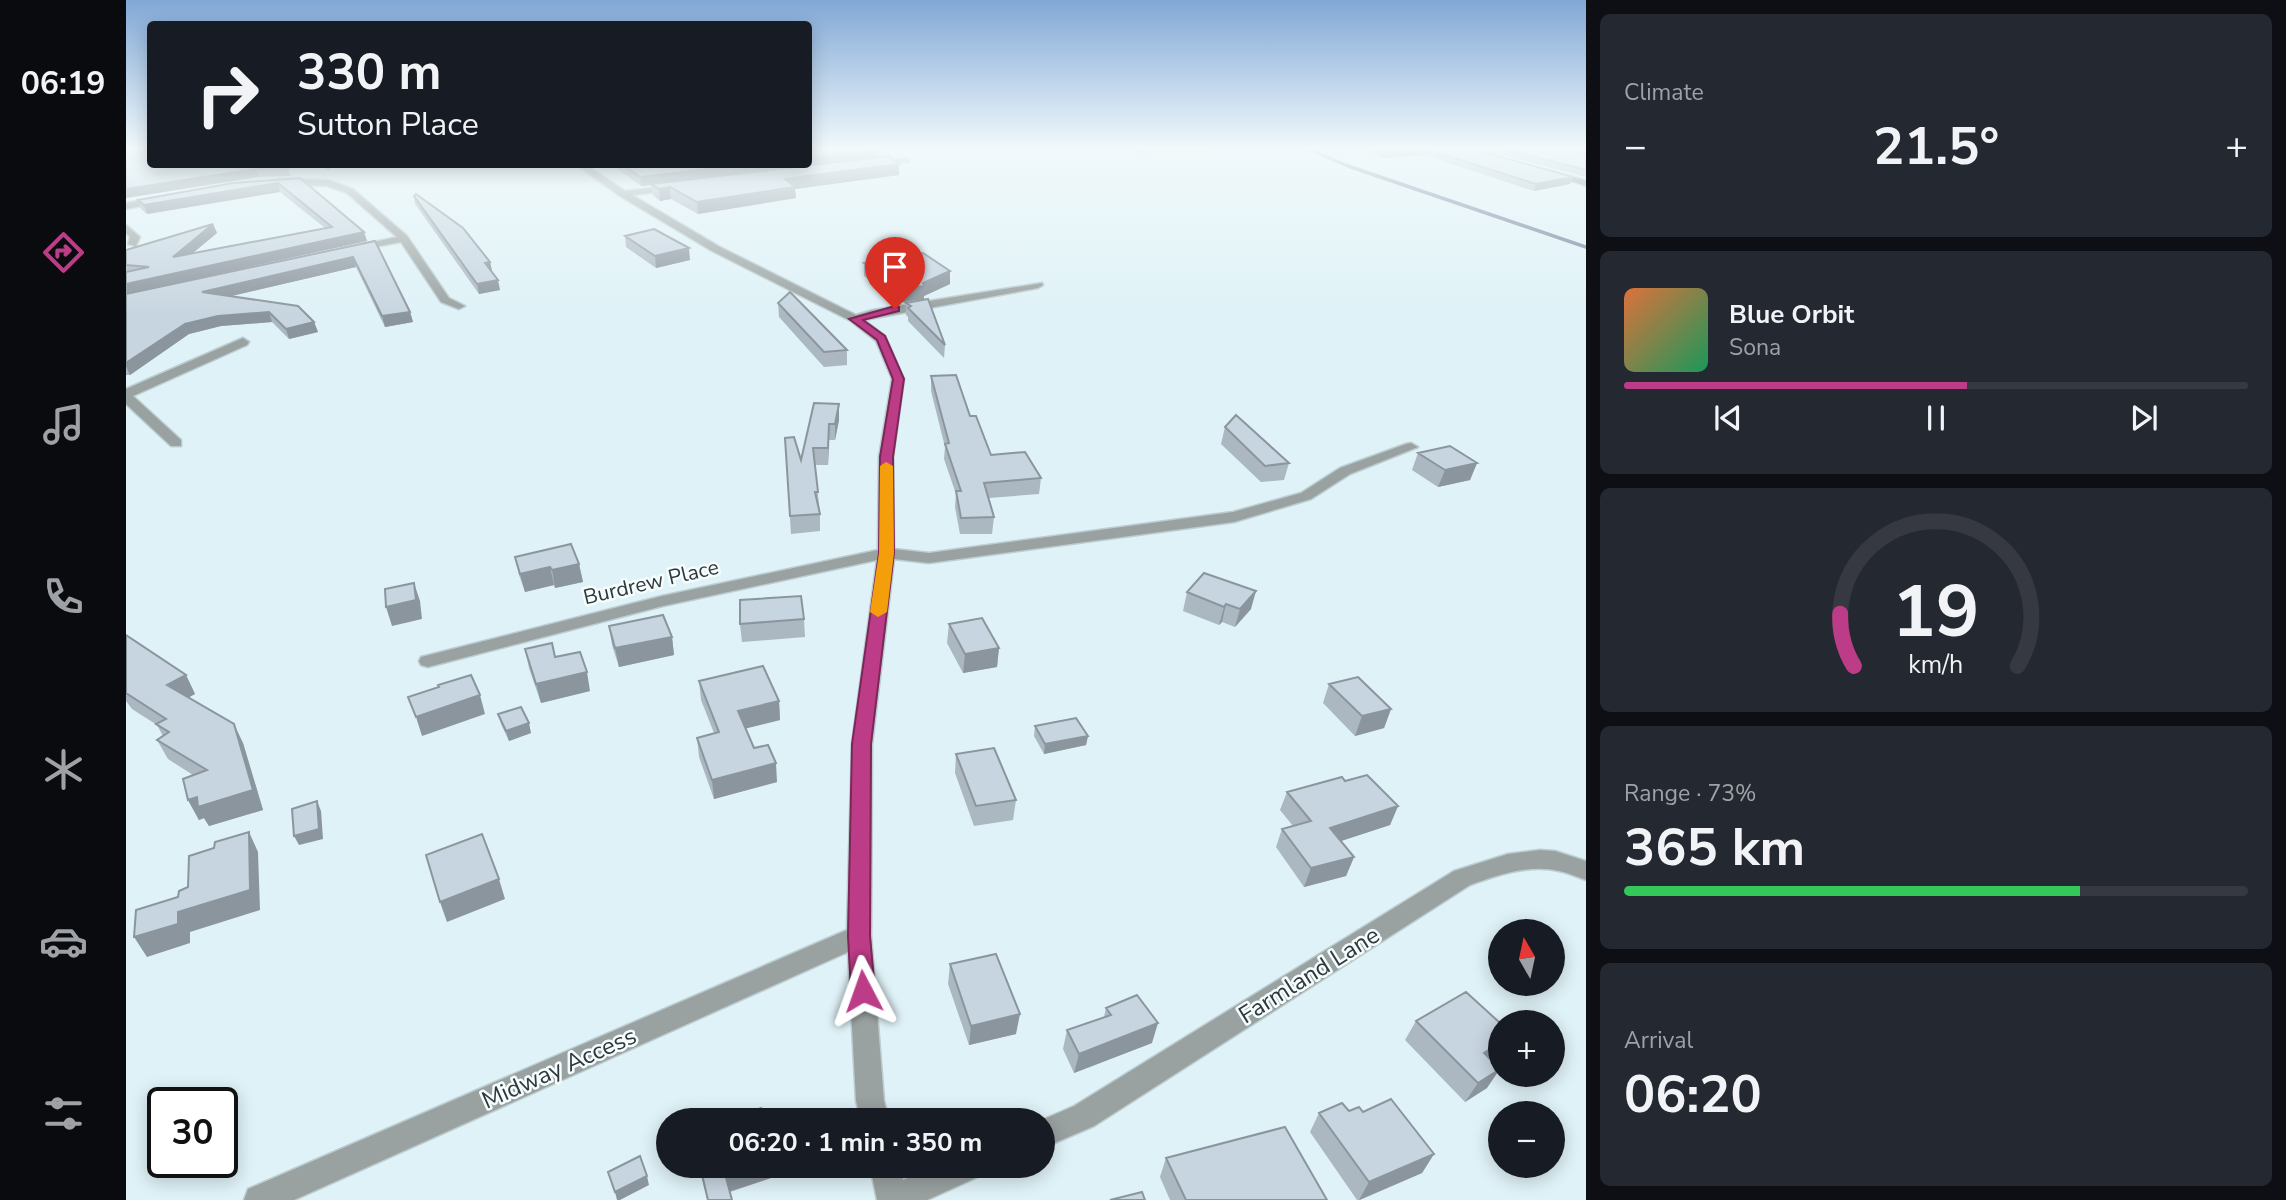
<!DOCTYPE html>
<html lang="en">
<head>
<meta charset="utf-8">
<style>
	:root { --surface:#171b24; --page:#242831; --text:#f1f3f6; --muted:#9ea1a6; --line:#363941; --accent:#bd3c87 }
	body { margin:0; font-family:"Nunito Sans",sans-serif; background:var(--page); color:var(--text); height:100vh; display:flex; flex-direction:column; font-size:26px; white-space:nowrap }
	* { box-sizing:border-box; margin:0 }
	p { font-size:23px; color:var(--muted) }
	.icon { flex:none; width:38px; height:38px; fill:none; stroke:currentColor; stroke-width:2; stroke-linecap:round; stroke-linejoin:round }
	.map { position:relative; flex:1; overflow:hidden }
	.side { display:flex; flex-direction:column; gap:14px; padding:14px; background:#0d0f14; width:700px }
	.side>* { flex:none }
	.banner { position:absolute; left:21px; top:21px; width:665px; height:147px; border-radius:7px; box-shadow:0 4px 18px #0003; background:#171b24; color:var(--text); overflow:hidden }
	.needle { width:46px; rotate:351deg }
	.controls { position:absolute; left:1362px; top:919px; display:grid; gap:14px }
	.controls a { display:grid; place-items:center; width:77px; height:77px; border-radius:50%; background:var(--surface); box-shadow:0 4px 18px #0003; font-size:35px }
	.speed { position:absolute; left:21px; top:1087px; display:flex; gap:14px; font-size:35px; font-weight:700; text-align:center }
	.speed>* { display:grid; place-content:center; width:91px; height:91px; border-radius:50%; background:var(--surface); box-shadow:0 4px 18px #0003; line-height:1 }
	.speed .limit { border:4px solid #111; border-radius:10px; background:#fff; color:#111 }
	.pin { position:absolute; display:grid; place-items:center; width:60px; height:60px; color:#fff; margin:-72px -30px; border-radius:50% 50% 50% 0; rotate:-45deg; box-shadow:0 0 7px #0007 }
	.pin .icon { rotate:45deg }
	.me { position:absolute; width:77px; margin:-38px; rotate:356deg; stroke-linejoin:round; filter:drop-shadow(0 0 5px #0008) }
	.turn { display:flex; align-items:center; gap:24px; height:147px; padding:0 35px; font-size:32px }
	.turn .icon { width:91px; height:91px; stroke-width:2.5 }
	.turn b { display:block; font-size:49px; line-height:60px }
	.big { font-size:52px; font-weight:700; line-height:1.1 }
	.side .widget { flex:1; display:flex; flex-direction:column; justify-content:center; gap:10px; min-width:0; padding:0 24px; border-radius:10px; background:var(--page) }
	.side .dial { align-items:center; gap:0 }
	.dial svg { height:182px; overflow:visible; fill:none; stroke:var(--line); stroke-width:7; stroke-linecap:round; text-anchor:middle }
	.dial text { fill:var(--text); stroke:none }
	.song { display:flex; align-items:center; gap:21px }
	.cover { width:84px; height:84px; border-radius:10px; background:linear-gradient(135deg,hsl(20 70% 55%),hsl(150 70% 35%)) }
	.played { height:7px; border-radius:4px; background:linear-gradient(90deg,var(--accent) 55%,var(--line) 55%) }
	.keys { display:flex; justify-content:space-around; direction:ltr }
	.heat { display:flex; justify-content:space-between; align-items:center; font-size:38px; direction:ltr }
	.charge { height:10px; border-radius:5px; background:linear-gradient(90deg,#34c759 73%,var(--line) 0) }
	.trip { position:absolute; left:530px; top:1108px; width:399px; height:70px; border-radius:35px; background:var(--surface); box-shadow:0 4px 18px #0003; font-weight:700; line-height:70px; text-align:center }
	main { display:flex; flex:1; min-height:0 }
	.tabs { display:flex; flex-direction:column; width:126px; justify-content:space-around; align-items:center; background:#090b0e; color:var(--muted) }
	.tabs .icon { width:49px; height:49px }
	.tabs .selected { color:var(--accent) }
	.tabs b { font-size:32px; color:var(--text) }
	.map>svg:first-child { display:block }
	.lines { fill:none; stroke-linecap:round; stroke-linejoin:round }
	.stream { stroke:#6d7994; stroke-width:3.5 }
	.street-casing { stroke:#bccdd1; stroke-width:3 }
	.secondary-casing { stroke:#bccdd1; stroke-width:3 }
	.street { fill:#9aa2a1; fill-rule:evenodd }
	.secondary { fill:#727e7d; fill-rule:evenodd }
	.wall { fill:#abb7c1 }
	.shaded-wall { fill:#8b959d }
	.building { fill:#c7d5e0; stroke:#8b959d; stroke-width:2 }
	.route { fill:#bd3c87; stroke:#7b2758; stroke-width:2 }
	.slow { fill:#f59e0b }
	.labels { text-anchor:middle; stroke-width:5; stroke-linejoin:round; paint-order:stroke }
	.street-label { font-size:21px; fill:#31383a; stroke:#f5fdff }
	.near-street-label { font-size:24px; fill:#31383a; stroke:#f5fdff }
</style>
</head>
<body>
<main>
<nav class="tabs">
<b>06:19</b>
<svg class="icon selected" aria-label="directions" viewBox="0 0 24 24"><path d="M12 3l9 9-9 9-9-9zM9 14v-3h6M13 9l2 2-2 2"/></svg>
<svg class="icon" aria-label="music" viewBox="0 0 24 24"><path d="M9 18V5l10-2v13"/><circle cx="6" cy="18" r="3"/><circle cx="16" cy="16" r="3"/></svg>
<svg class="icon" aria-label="phone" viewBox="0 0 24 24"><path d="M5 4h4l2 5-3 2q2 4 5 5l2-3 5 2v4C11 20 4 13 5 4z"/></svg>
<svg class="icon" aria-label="climate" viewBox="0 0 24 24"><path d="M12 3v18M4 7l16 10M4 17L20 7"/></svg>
<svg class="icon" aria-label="car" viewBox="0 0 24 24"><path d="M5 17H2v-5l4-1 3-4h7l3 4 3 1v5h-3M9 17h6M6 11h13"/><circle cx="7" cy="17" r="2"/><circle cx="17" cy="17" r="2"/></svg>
<svg class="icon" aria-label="filters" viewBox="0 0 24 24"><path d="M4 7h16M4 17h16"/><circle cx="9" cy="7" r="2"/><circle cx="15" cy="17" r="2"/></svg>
</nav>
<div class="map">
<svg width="1460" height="1200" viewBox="0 0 1460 1200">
	<rect width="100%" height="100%" fill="#dff2f7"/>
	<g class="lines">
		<path class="stream" d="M1180,148L1222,166L1460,247"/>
		<defs>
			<path id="street" d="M1008,148H1084L1080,150L1011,152Z
				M781,158L784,162L747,166L743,164Z
				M449,164H459L499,191L552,185L549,190L506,195L594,247L730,315L747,310L916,283L917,285L912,288L738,320L759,336L778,379L767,457L768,549L803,553L1107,512L1175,493L1214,468L1280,444L1285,443L1292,447L1224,474L1185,499L1108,522L803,563L768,559L746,744L745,936L758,1101L763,1120H735L730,1101L722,952L168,1200H118L122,1189L721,930L726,744L751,560L537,606L302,667L295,665L293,661L295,657L536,596L752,550L753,457L766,379L750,341L725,321L586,251L494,196Z
				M152,179L202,180L227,189L281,236L323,298L339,306L333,309L315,302L275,242L225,251V247L271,237L221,193L201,186L155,184Z
				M34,197L37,198V202L0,209V203Z
				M0,225L14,237L10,246L2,244L4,237L0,233Z
				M117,338L123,342L121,345L7,396L55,440V446H45L0,404V389Z
				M1414,850L1429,851L1460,861V880C1451,877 1443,873 1433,871C1403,864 1372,875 1344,885L968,1126L917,1148L916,1120L948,1106L1328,871L1382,854Z
				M744,1166H774L777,1180L810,1166H859L854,1176L801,1200H751Z"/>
			<path id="secondary" d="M1422,170L1460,180V186L1422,174Z"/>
		</defs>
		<use href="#street" class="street-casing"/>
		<use href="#secondary" class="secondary-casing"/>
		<use href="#street" class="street"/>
		<use href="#secondary" class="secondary"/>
	</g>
	<path class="wall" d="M1233,148H1343L1447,177L1444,184L1408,191L1298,155L1258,158Z
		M1350,148H1435L1460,154V177Z
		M753,150V157L773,164V175L669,189L670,198L572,214L545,199L534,201L527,195L525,185L515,186L485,164H682Z
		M24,164L162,168L165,176L133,177Z
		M191,164H212L202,170Z
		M174,178L238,232L241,241L54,282L249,241L284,312L287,322L259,327L230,267L105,296L188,322L192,332L163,339L146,322L95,326L63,334L4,375H0V250L87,224L91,233L67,253L199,228L154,192L21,214L15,209L12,200Z
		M288,196L364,262L366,271L374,290L353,294L289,204Z
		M499,236L564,260L530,268L500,247Z
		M738,263L824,271V284L798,296V299L765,304L752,292V285L738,276Z
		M802,299L819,345L818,358L782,321V317L780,315V303Z
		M652,303L721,350V365L698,367L653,317Z
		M805,376L844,416L865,455L915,478L913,494L863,498L868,517L866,534H834L829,507L830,494L818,459L819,447L805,391Z
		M688,403L713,420L709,440H703L702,465H689L694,514V531L665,534L659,438L675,460Z
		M1099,427L1163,463L1158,480L1135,482L1095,444Z
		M1292,453L1351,463L1344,480L1312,487L1286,470Z
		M389,557L453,564L457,582L429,588L428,585L399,592L393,575Z
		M1061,592L1125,609L1109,627L1096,622L1093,625L1057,611Z
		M678,619L679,637L616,642L614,624Z
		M823,624L873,648L871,667L837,673L821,643Z
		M483,626L546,637L548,655L493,667L486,645Z
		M0,635L60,675L69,694L63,697L117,743L137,810L83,826L78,818L73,820L62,800L67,775L42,759L31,740L37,736L31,725L6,709L0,701Z
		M399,649L429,657L464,691L415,703L403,668Z
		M573,681L653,701L654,720L620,728L628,748L651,782L588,799L573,757L571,738L588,733L575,700Z
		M1203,684L1265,709L1258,728L1229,736L1197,703Z
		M372,714L405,733L383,741L375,724Z
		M909,726L962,736L960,745L918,754L908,736Z
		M830,754L890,800L887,820L848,826L829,773Z
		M1219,781L1272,806L1264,825L1214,841L1228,857L1220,876L1178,887L1150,847L1156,829L1167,826L1154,810L1161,792Z
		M824,964L890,1034L843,1045L822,984Z
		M980,1008L1026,1043L948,1073L937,1049L941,1030L978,1017Z
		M1290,1021L1365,1060L1361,1088L1339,1102L1279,1040Z
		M1223,1111L1237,1112L1308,1154L1296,1173L1234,1200H1231L1184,1132L1193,1113Z
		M1040,1158L1201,1200H1044L1034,1177Z
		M573,1166H650L651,1176L604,1192L606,1200H581Z"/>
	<path class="shaded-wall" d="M1300,149L1298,155L1258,158L1260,152Z
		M753,150V158L515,186L514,177L626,164H682V158Z
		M200,164H212L202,170Z
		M773,164V175L669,189L670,198L572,214L571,202L659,179Z
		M130,169L133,177L0,198V189Z
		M1447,177L1444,184L1408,191L1410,184Z
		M152,183L154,192L21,214L18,205Z
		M544,187L545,199L534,201L533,189Z
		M87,224L91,233L51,266L47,257Z
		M238,232L241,241L0,294V284Z
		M563,248L564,260L530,268L529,256Z
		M227,257L230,267L80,302L76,292Z
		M364,262L366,271L359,263Z
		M824,271V284L798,296V299L765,304L766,291L797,283Z
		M372,280L374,290L353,294L351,284Z
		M143,312L146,322L95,326L63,334L4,375L0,366V363L59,324L92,316Z
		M284,312L287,322L259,327L256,316Z
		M188,322L192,332L163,339L160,329Z
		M713,404V420L709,440V424Z
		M703,424V440L702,465V448Z
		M1351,463L1344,480L1312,487L1319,470Z
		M453,564L457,582L429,588L426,570Z
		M424,567L428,585L399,592L394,574Z
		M288,583L294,601L296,619L266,626L260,607Z
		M1130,591L1125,609L1109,627L1114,609Z
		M1100,604L1096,622L1093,625L1098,607Z
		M546,637L548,655L493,667L489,648Z
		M873,648L871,667L837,673L839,654Z
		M461,672L464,691L415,703L410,684Z
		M60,675L69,694L51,704L41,685Z
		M354,695L359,714L296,736L290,717Z
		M653,701L654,720L614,730L612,711Z
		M1265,709L1258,728L1229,736L1236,716Z
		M403,723L405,733L383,741L380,731Z
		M108,724L117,743L137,810L83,826L78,818L73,820L62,800Z
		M962,736L960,745L918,754L919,744Z
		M650,763L651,782L588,799L586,780Z
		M191,801L195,811L197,839L173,845L168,836Z
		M1272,806L1264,825L1197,847L1204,828Z
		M123,832L132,852L134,910L64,932V943L21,957L8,937L52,912Z
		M1228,857L1220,876L1178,887L1185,868Z
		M373,879L379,899L321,922L314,902Z
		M894,1014L890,1034L843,1045L845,1026Z
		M1032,1023L1026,1043L948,1073L953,1054Z
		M1374,1043V1054L1346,1072L1358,1053Z
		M1374,1069L1361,1088L1339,1102L1352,1083Z
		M1308,1154L1296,1173L1233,1200L1243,1182Z
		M624,1166H650L651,1176L602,1192L599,1174Z
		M521,1176L523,1185L494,1200H491L489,1192Z"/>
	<path class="building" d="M17,148H24V164H158L162,168L130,169L0,189V150Z
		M682,148H750L753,150L682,158Z
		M1249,148H1343L1447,177L1410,184L1300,149L1260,152Z
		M1375,148H1435L1460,154V170Z
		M763,156L773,164L659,179L669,187L571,202L544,187L533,189L525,184Z
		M496,164H626L514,177Z
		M174,178L238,232L0,284V272L23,267L0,265V250L87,224L47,257L206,227L152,183L18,205L12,200L107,183Z
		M290,194L337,228L364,262L359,263L372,280L351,284L288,196Z
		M528,229L563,248L529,256L499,236Z
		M249,241L284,312L256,316L227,257L76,292L172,306L188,322L160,329L143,312L92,316L59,324L0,363V294Z
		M797,253L824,271L797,283L798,286L766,291L753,279L760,277L738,263Z
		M664,292L721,350L698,352L652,303Z
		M802,299L819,345L782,308L785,306L780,303Z
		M830,375L844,416H850L865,455L899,452L915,478L858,483L868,517L835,518L830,491H835L819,444L823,443L805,376Z
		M688,403L713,404L709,424H703L702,448H687L692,492H689L694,514L664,516L659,438L668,437L675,460Z
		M1110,415L1163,463L1139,466L1099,427Z
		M1324,446L1351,463L1319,470L1292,453Z
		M445,544L453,564L426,570L424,567L394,574L389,557Z
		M1078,573L1130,591L1114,609L1100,604L1098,607L1061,592Z
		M288,583L290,600L260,607L259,589Z
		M675,596L678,619L614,624V600Z
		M537,615L546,637L489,648L483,626Z
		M856,618L873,648L839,654L823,624Z
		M0,635L60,675L41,685L108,724L127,790L72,807L71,797L62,800L57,779L81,770L31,740L43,732L30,724L40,719L0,693Z
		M426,643L429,657L454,652L461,672L410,684L399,649Z
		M637,666L653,701L612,711L628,748L642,745L650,763L586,780L571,738L593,732L573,681Z
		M345,675L354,695L290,717L282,697L313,687L312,685Z
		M1232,677L1265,709L1236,716L1203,684Z
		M395,707L403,723L380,731L372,714Z
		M950,718L962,736L919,744L909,726Z
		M868,748L890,800L850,806L830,754Z
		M1241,775L1272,806L1204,828L1228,857L1185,868L1156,829L1185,821L1161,792L1216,777L1219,781Z
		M191,801L193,829L168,836L166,809Z
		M123,832L124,890L52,912V924L8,937L10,910L52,897L53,891L62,887L63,856L88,848L89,842Z
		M356,834L373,879L314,902L300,855Z
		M870,954L894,1014L845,1026L824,964Z
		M1340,992L1374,1023V1043L1358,1053L1374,1069L1352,1083L1290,1021Z
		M1011,995L1032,1023L953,1054L941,1030L985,1015L980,1008Z
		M1265,1099L1308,1154L1243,1182L1193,1113L1216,1103L1223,1111L1233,1107L1237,1112Z
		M635,1108L638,1120H601Z
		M1159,1127L1201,1200H1060L1040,1158Z
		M514,1156L521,1176L489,1192L482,1172Z
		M574,1166H624L599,1174L606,1200H582Z
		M1016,1192L1019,1200H984Z"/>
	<linearGradient id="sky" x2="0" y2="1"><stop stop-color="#81a8d6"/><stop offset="0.47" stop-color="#f1f9fb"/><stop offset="1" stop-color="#f1f9fb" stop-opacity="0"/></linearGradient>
	<rect width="1460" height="316" fill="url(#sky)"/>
	<path class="route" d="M769,306L773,307V311L737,320L759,336L778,379L767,457L768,553L745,744L744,936L749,991L745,998L737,1001L729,998L725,991L722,936L726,744L753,553L754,457L767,379L751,340L723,319Z"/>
	<path class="slow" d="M760,462L767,466L768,553L761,612L752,617L744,612L753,553L754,466Z"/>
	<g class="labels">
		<g class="street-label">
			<text transform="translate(525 582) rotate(-13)" y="7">Burdrew Place</text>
		</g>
		<g class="near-street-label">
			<text transform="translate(1183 975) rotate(-32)" y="8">Farmland Lane</text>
			<text transform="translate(433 1068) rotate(-24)" y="8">Midway Access</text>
		</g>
	</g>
</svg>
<div class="controls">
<a><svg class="needle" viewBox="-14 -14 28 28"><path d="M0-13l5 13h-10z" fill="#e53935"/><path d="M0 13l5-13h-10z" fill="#9ea1a6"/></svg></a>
<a>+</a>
<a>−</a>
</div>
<div class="speed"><div class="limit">30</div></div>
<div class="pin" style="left:769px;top:309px;background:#d93025"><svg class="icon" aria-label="arrive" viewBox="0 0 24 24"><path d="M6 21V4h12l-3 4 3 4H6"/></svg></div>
<svg class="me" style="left:737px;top:991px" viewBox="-20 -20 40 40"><path d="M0-17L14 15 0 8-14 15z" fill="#bd3c87" stroke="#fff" stroke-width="4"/></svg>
<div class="trip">06:20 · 1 min · 350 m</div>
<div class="banner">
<div class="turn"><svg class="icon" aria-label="right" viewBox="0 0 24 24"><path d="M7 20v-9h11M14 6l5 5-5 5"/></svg><div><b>330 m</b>Sutton Place</div></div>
</div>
</div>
<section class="side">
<div class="widget"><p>Climate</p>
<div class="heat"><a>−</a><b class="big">21.5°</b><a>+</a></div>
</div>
<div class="widget">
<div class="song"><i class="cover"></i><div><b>Blue Orbit</b><p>Sona</p></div></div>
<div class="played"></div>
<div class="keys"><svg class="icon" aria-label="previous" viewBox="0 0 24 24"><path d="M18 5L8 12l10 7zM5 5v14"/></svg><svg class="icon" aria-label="pause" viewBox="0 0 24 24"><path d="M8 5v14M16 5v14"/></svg><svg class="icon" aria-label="next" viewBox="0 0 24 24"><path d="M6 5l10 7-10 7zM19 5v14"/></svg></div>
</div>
<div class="widget dial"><svg viewBox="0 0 100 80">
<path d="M14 69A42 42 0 1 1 86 69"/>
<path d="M14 69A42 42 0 0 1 8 46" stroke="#bd3c87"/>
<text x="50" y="56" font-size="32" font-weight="700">19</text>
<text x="50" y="72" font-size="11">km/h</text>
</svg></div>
<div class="widget"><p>Range · 73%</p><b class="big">365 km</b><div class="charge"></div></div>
<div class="widget"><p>Arrival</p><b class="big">06:20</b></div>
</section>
</main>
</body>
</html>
